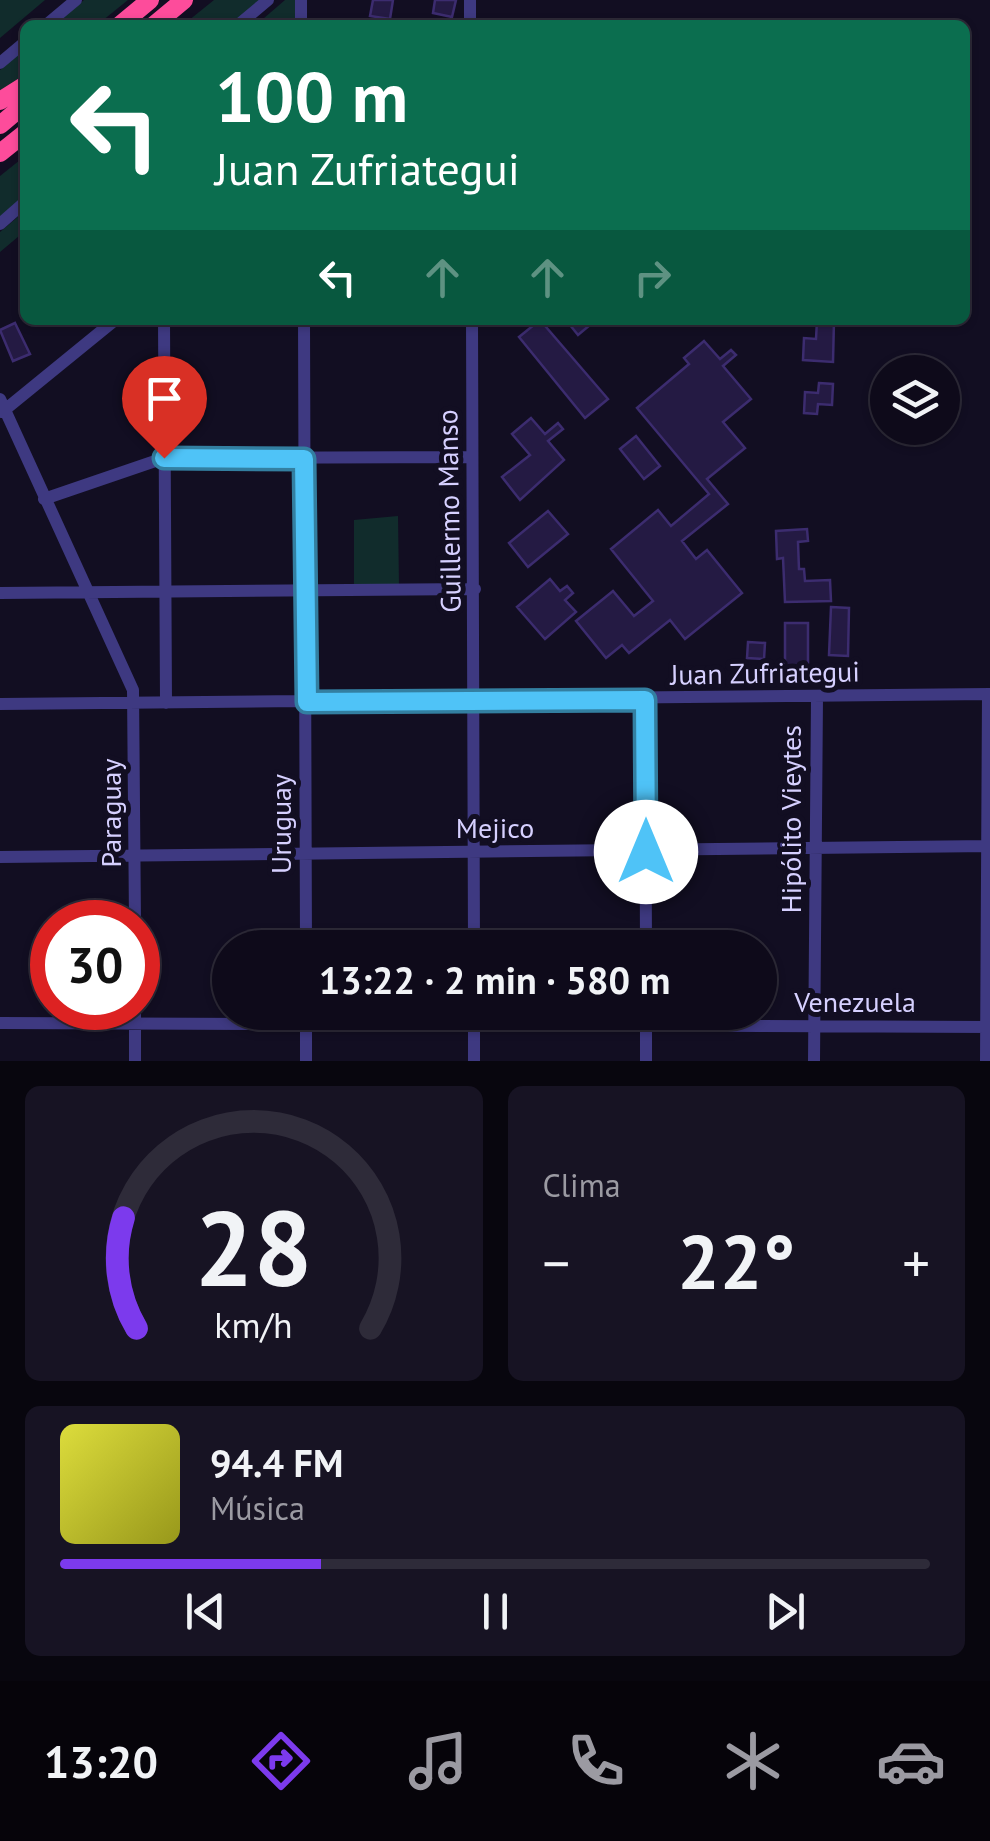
<!DOCTYPE html>
<html lang="es">
<head>
<meta charset="utf-8">
<style>
	:root { --surface:#0e0a1a; --page:#171323; --text:#f1f3f6; --muted:#9b9aa2; --line:#2e2b39; --accent:#7c3aed }
	body { margin:0; font-family:"PT Sans",sans-serif; background:var(--page); color:var(--text); height:100vh; display:flex; flex-direction:column; font-size:38px; white-space:nowrap }
	* { box-sizing:border-box; margin:0 }
	p { font-size:32px; color:var(--muted) }
	.icon { flex:none; width:55px; height:55px; fill:none; stroke:currentColor; stroke-width:2; stroke-linecap:round; stroke-linejoin:round }
	.map { position:relative; height:1061px; overflow:hidden }
	.side { display:flex; flex-direction:column; gap:25px; padding:25px; background:#08060e; flex:1 }
	.side>* { flex:none }
	.guide { position:absolute; left:20px; top:20px; width:950px; height:305px; border-radius:15px; box-shadow:0 2px 8px #0004,0 0 0 2px var(--line); background:#0b6e4f; color:#fff; overflow:hidden }
	.tools { position:absolute; left:870px; top:355px; display:grid; gap:20px }
	.tools a { display:grid; place-items:center; width:90px; height:90px; border-radius:50%; background:var(--surface); box-shadow:0 2px 8px #0004,0 0 0 2px var(--line); font-size:50px }
	.speed { position:absolute; left:30px; top:900px; display:flex; gap:20px; font-size:50px; font-weight:700; text-align:center }
	.speed>* { display:grid; place-content:center; width:130px; height:130px; border-radius:50%; background:var(--surface); box-shadow:0 2px 8px #0004,0 0 0 2px var(--line); line-height:1 }
	.speed .limit { border:15px solid #d22; background:#fff; color:#111 }
	.pin { position:absolute; display:grid; place-items:center; width:85px; height:85px; color:#fff; margin:-102px -42px; border-radius:50% 50% 50% 0; rotate:-45deg; box-shadow:0 0 10px #0007 }
	.pin .icon { rotate:45deg }
	.me { position:absolute; width:110px; margin:-55px; rotate:0deg; stroke-linejoin:round; filter:drop-shadow(0 0 8px #0008) }
	.turn { display:flex; align-items:center; gap:35px; height:210px; padding:0 30px; font-size:45px }
	.turn .icon { width:130px; height:130px; stroke-width:2.5 }
	.turn b { display:block; font-size:70px; line-height:85px }
	.lanes { display:flex; align-items:center; height:95px; padding:0 30px; background:#0003; justify-content:center; gap:50px; direction:ltr }
	.lanes .off { opacity:.35 }
	.big { font-size:75px; font-weight:800; line-height:1.1 }
	.side .widget { flex:1; display:flex; flex-direction:column; justify-content:center; gap:15px; min-width:0; padding:0 35px; border-radius:15px; background:var(--page) }
	.side .dial { align-items:center; gap:0 }
	.dial svg { height:260px; overflow:visible; fill:none; stroke:var(--line); stroke-width:7; stroke-linecap:round; text-anchor:middle }
	.dial text { fill:var(--text); stroke:none }
	.song { display:flex; align-items:center; gap:30px }
	.cover { width:120px; height:120px; border-radius:15px; background:linear-gradient(135deg,hsl(60 70% 55%),hsl(60 70% 35%)) }
	.played { height:10px; border-radius:5px; background:linear-gradient(90deg,var(--accent) 30%,var(--line) 30%) }
	.keys { display:flex; justify-content:space-around; direction:ltr }
	.heat { display:flex; justify-content:space-between; align-items:center; font-size:55px; direction:ltr }
	.side .tiles { flex:1; display:grid; gap:25px; grid-template-columns:1fr 1fr }
	.widget:last-child { grid-column:span 2 }
	.trip { position:absolute; left:212px; top:930px; width:565px; height:100px; border-radius:50px; background:var(--surface); box-shadow:0 2px 8px #0004,0 0 0 2px var(--line); font-weight:800; line-height:100px; text-align:center }
	.menu { display:flex; height:160px; justify-content:space-around; align-items:center; background:#06040a; color:var(--muted) }
	.menu .icon { width:70px; height:70px }
	.menu .active { color:var(--accent) }
	.menu b { font-size:45px; color:var(--text) }
	.map>svg:first-child { display:block }
	.green { fill:#112c2c }
	.building { fill:#241a43; stroke:#3c2c6f; stroke-width:2.5 }
	.lines { fill:none; stroke-linecap:round; stroke-linejoin:round }
	.minor { stroke:#3e3981; stroke-width:12 }
	.highway { stroke:#fd4c9b; stroke-width:18 }
	.route-casing { stroke:#337fa1; stroke-width:25 }
	.route { stroke:#4fc3f7; stroke-width:18 }
	.labels { text-anchor:middle; stroke-width:10; stroke-linejoin:round; paint-order:stroke }
	.street-label { font-size:28px; fill:#d6d0ff; stroke:#120e22 }
</style>
</head>
<body>
<div class="map">
<svg width="990" height="1061" viewBox="0 0 990 1061">
	<rect width="100%" height="100%" fill="#120e22"/>
	<path class="green" d="M0,0H45L0,38Z
		M84,0H128L97,25H54Z
		M214,0H263L232,25H183Z
		M285,0H296V25H256Z
		M25,49V78L0,94V70Z
		M25,156V196L0,217V176Z
		M25,211V231L0,252V232Z
		M398,516L399,586L354,587V520Z"/>
	<path class="building" d="M373,0H393L390,19L370,16Z
		M435,0H456L452,17L433,13Z
		M540,320L608,399L585,418L519,337Z
		M566,320H596L578,335Z
		M817,320H834L833,362L803,360L804,338L816,339Z
		M15,323L30,354L13,361L0,330Z
		M704,341L720,359L731,350L736,355L723,366L751,399L723,422L745,448L707,479L728,504L682,541L696,559L707,550L742,593L685,639L670,620L629,653L622,645L606,658L576,621L613,591L634,616L653,601L611,549L658,510L671,526L709,494L637,408L689,364L684,358Z
		M819,383L833,384L832,405L818,404L817,414L804,413L805,392L818,393Z
		M531,418L545,434L558,423L563,429L548,441L564,460L520,500L502,477L530,455L512,434Z
		M636,436L660,466L644,479L620,449Z
		M548,511L568,534L528,567L509,543Z
		M807,529L808,541L798,542L799,569H804L805,581L830,580L831,601L785,602L783,558L777,559L776,531Z
		M550,579L560,591L567,586L573,593L565,600L576,612L545,639L517,607Z
		M831,607L849,608L848,656L829,655Z
		M785,623H808V670L785,669Z
		M748,642L765,643L764,659L747,658Z"/>
	<g class="lines">
		<path class="minor" d="M46,25L76,0
			M238,25L268,0
			M301,25V0
			M470,25V0
			M0,63L25,42
			M0,224L25,202
			M164,320L166,703
			M304,320L306,948
			M472,320L474,948
			M0,399L133,690L135,922
			M2,412L115,320
			M44,499L164,458L472,457
			M0,593L475,589
			M645,701L646,948
			M0,704L990,694
			M0,857L990,846
			M135,1008V1061
			M474,1012V1061
			M646,1012V1061
			M0,1023L990,1027
			M306,1061V1012
			M814,1061L817,698
			M986,1061L988,694"/>
		<path class="highway" d="M120,25L150,0
			M154,25L184,0
			M0,101L25,85
			M0,125L25,104
			M0,153L25,133"/>
	</g>
	<g class="lines">
		<defs>
			<path id="route" d="M164,458L304,459L307,702L645,700L646,852"/>
		</defs>
		<use href="#route" class="route-casing"/>
		<use href="#route" class="route"/>
	</g>
	<g class="labels">
		<g class="street-label">
			<text transform="translate(449 511) rotate(-91)" y="10">Guillermo Manso</text>
			<text transform="translate(765 673) rotate(-1)" y="10">Juan Zufriategui</text>
			<text transform="translate(111 813) rotate(-90)" y="10">Paraguay</text>
			<text transform="translate(791 819) rotate(-90)" y="10">Hipólito Vieytes</text>
			<text transform="translate(281 824) rotate(-90)" y="10">Uruguay</text>
			<text x="495" y="838">Mejico</text>
			<text x="855" y="1012">Venezuela</text>
		</g>
	</g>
</svg>
<div class="tools">
<a><svg class="icon" aria-label="layers" viewBox="0 0 24 24"><path d="M12 4l9 5-9 5-9-5zM3 14l9 5 9-5"/></svg></a>
</div>
<div class="speed"><div class="limit">30</div></div>
<div class="pin" style="left:164px;top:458px;background:#d93025"><svg class="icon" aria-label="arrive" viewBox="0 0 24 24"><path d="M6 21V4h12l-3 4 3 4H6"/></svg></div>
<svg class="me" style="left:646px;top:852px" viewBox="-20 -20 40 40"><circle r="19" fill="#fff"/><path d="M0-13L10 11 0 6-10 11z" fill="#4fc3f7"/></svg>
<div class="trip">13:22 · 2 min · 580 m</div>
<div class="guide">
<div class="turn"><svg class="icon" aria-label="left" viewBox="0 0 24 24"><path d="M17 20v-9H6M10 6l-5 5 5 5"/></svg><div><b>100 m</b>Juan Zufriategui</div></div>
<div class="lanes"><svg class="icon" aria-label="left" viewBox="0 0 24 24"><path d="M17 20v-9H6M10 6l-5 5 5 5"/></svg><svg class="icon off" aria-label="ahead" viewBox="0 0 24 24"><path d="M12 20V5M6 11l6-6 6 6"/></svg><svg class="icon off" aria-label="ahead" viewBox="0 0 24 24"><path d="M12 20V5M6 11l6-6 6 6"/></svg><svg class="icon off" aria-label="right" viewBox="0 0 24 24"><path d="M7 20v-9h11M14 6l5 5-5 5"/></svg></div>
</div>
</div>
<section class="side">
<div class="tiles">
<div class="widget dial"><svg viewBox="0 0 100 80">
<path d="M14 69A42 42 0 1 1 86 69"/>
<path d="M14 69A42 42 0 0 1 10 35" stroke="#7c3aed"/>
<text x="50" y="56" font-size="32" font-weight="700">28</text>
<text x="50" y="72" font-size="11">km/h</text>
</svg></div>
<div class="widget"><p>Clima</p>
<div class="heat"><a>−</a><b class="big">22°</b><a>+</a></div>
</div>
<div class="widget">
<div class="song"><i class="cover"></i><div><b>94.4 FM</b><p>Música</p></div></div>
<div class="played"></div>
<div class="keys"><svg class="icon" aria-label="previous" viewBox="0 0 24 24"><path d="M18 5L8 12l10 7zM5 5v14"/></svg><svg class="icon" aria-label="pause" viewBox="0 0 24 24"><path d="M8 5v14M16 5v14"/></svg><svg class="icon" aria-label="next" viewBox="0 0 24 24"><path d="M6 5l10 7-10 7zM19 5v14"/></svg></div>
</div>
</div>
</section>
<nav class="menu">
<b>13:20</b>
<svg class="icon active" aria-label="directions" viewBox="0 0 24 24"><path d="M12 3l9 9-9 9-9-9zM9 14v-3h6M13 9l2 2-2 2"/></svg>
<svg class="icon" aria-label="music" viewBox="0 0 24 24"><path d="M9 18V5l10-2v13"/><circle cx="6" cy="18" r="3"/><circle cx="16" cy="16" r="3"/></svg>
<svg class="icon" aria-label="phone" viewBox="0 0 24 24"><path d="M5 4h4l2 5-3 2q2 4 5 5l2-3 5 2v4C11 20 4 13 5 4z"/></svg>
<svg class="icon" aria-label="climate" viewBox="0 0 24 24"><path d="M12 3v18M4 7l16 10M4 17L20 7"/></svg>
<svg class="icon" aria-label="car" viewBox="0 0 24 24"><path d="M5 17H2v-5l4-1 3-4h7l3 4 3 1v5h-3M9 17h6M6 11h13"/><circle cx="7" cy="17" r="2"/><circle cx="17" cy="17" r="2"/></svg>
</nav>
</body>
</html>
